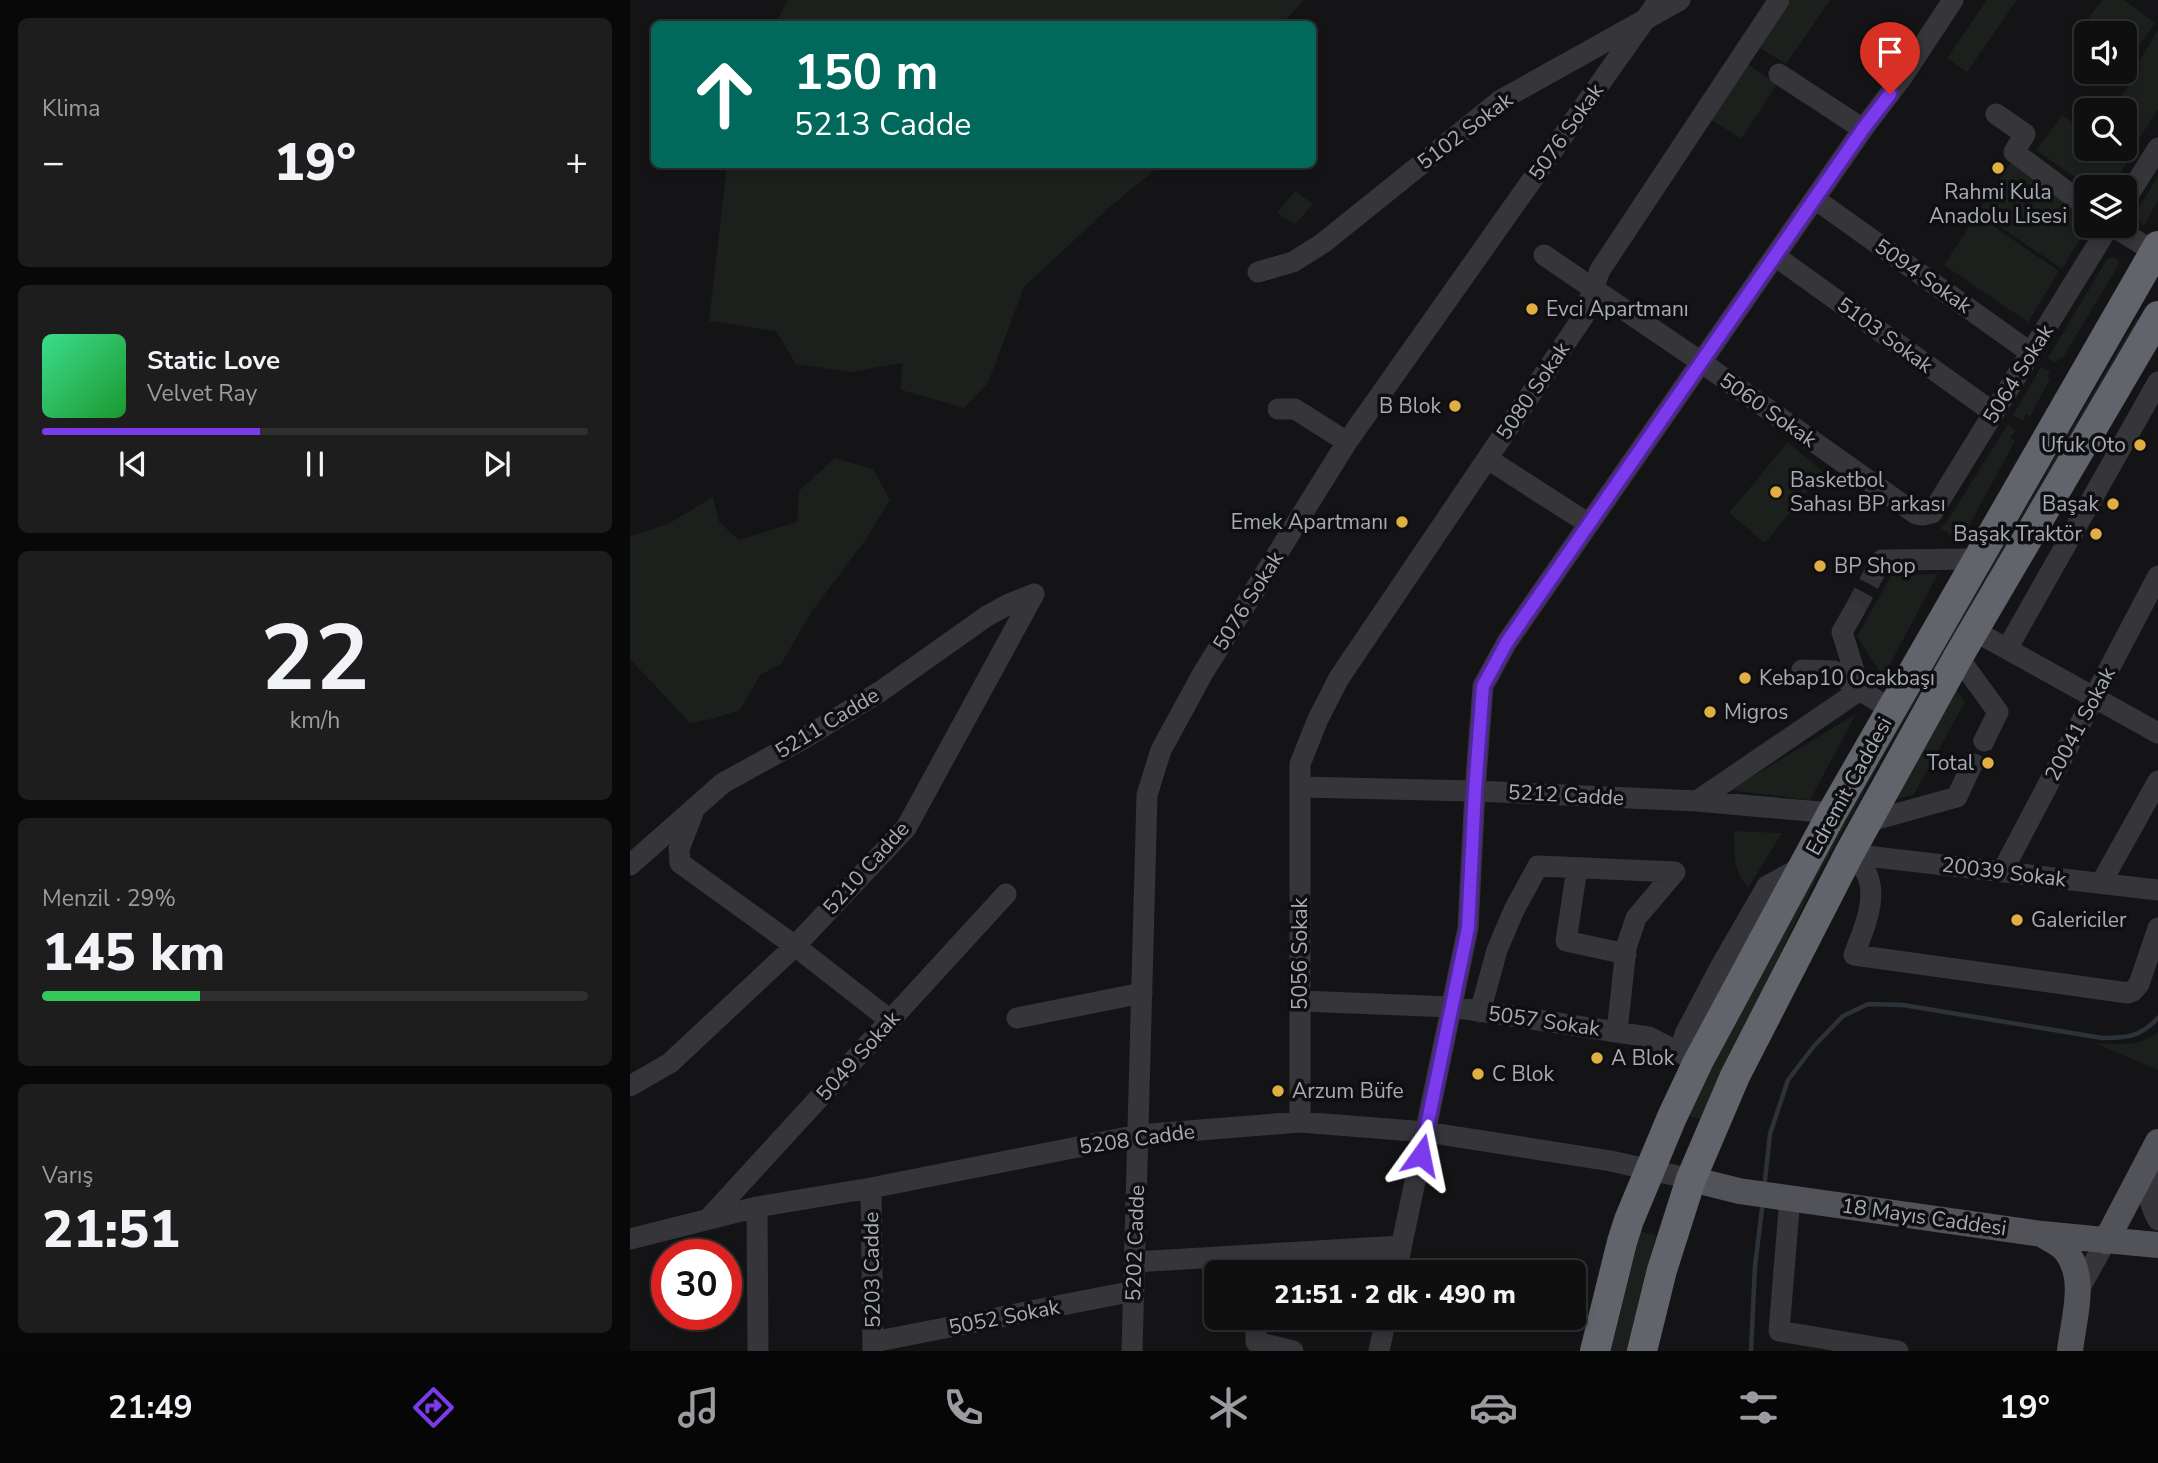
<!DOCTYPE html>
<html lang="tr">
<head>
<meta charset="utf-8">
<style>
	:root { --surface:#0f0f10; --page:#1d1d1e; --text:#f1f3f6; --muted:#9b9c9f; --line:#2f2f30; --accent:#7c3aed }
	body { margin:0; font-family:"Nunito Sans",sans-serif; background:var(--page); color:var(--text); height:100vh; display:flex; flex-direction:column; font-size:26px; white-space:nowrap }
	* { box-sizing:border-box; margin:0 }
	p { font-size:23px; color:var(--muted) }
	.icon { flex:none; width:38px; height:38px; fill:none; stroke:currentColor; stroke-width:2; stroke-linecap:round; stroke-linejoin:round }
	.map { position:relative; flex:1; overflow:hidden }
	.sheet { display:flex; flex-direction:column; gap:18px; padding:18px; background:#080809; width:630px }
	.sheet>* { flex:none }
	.banner { position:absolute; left:21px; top:21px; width:665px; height:147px; border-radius:10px; box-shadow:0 4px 10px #0003,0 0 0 2px var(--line); background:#00695c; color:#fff; overflow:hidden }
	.buttons { position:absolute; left:1444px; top:21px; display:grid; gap:14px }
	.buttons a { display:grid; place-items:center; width:63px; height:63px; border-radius:10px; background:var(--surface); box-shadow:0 4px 10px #0003,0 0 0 2px var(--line); font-size:35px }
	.speed { position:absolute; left:21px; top:1239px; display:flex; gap:14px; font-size:35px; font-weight:700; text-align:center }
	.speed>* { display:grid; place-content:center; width:91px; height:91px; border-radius:50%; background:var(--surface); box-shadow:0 4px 10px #0003,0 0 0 2px var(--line); line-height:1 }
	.speed .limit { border:10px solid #d22; background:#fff; color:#111 }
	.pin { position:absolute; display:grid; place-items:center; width:60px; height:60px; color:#fff; margin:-72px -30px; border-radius:50% 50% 50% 0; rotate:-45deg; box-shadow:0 0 7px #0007 }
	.pin .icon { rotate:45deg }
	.me { position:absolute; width:77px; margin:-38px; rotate:12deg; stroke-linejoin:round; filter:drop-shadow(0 0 5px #0008) }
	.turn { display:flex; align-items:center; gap:24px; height:147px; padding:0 28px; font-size:32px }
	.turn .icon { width:91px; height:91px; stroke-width:2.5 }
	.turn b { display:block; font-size:49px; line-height:60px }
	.big { font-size:52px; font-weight:800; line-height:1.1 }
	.sheet .widget { flex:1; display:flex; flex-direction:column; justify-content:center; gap:10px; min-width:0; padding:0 24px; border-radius:10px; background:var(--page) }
	.sheet .dial { align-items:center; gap:0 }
	.dial b { font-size:91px; line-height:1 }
	.song { display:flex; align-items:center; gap:21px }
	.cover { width:84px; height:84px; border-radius:10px; background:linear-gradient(135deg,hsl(150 70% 55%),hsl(130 70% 35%)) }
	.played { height:7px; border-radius:4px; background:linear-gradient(90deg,var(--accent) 40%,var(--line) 40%) }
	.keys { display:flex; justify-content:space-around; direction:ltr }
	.heat { display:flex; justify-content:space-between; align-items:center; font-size:38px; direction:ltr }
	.charge { height:10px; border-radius:5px; background:linear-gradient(90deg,#34c759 29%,var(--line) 0) }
	.trip { position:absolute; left:574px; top:1260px; width:382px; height:70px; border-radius:10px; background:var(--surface); box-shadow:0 4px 10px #0003,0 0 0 2px var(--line); font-weight:800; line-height:70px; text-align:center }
	.tab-bar { display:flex; height:112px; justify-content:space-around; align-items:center; background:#060606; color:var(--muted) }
	.tab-bar .icon { width:49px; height:49px }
	.tab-bar .on { color:var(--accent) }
	.tab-bar b { font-size:32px; color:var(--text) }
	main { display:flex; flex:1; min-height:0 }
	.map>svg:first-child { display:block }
	.green { fill:#1b201c }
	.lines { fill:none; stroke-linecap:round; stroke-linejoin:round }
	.stream { stroke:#2c3238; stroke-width:4.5 }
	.minor-tunnel { stroke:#313236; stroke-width:21; stroke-dasharray:21 10; stroke-linecap:butt }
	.minor { stroke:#36363a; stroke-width:21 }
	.major { stroke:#525359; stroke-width:26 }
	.highway { stroke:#62646b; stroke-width:30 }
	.route-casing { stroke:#51269a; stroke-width:18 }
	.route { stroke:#7c3aed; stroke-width:12 }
	.poi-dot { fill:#dfaf43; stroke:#0f0f11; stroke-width:2.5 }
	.labels { text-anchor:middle; stroke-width:7; stroke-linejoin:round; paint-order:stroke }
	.street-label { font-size:21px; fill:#a7abb5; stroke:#0f0f11 }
	.poi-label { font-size:21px; fill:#a7abb5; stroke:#0f0f11; text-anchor:start }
</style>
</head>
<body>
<main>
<section class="sheet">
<div class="widget"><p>Klima</p>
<div class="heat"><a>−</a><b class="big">19°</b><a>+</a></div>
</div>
<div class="widget">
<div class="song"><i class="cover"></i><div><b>Static Love</b><p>Velvet Ray</p></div></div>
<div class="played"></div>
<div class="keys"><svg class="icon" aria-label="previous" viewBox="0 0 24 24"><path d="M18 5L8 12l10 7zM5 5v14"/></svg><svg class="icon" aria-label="pause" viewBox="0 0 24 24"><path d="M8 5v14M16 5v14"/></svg><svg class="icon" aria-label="next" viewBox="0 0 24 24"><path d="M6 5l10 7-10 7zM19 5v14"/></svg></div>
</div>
<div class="widget dial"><b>22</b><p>km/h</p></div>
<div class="widget"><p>Menzil · 29%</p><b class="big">145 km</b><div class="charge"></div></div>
<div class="widget"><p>Varış</p><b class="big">21:51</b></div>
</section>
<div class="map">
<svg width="1528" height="1351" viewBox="0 0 1528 1351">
	<rect width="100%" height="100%" fill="#141416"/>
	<path class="green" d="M158,0H674L652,24H145Z
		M1161,0H1200L1156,64L1128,47Z
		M1357,0H1387L1337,72L1317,58Z
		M1472,0H1494L1525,23L1497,62L1495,60L1494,33H1458L1451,28Z
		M1528,30V109L1509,139L1495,131L1494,110H1482L1511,67L1508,63Z
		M1116,63L1147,84L1111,139L1080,119Z
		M1432,115L1456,132V149H1478L1497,162L1482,187H1459L1406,150Z
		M1381,162L1456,214V226H1458L1432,269L1348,212Z
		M97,165V164L531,165L483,204L394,287L358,383L334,408L271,390L272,363L221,372L166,364L146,331L79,321Z
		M1528,176V200L1514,226L1507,218V211Z
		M665,191L683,204L665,224L647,213Z
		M1347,215L1429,271L1398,322L1314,265Z
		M1483,257L1488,260L1489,264L1432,359L1429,358L1426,363L1418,358L1477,259Z
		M1507,318L1510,320L1249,764L1186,879L1071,1120L1057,1115L1101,1029L1246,762Z
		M1411,367L1420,372L1417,377L1420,379L1400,416L1396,414L1393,421L1383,415Z
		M1378,424L1386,430L1380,438L1385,441L1336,531L1321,535L1310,528L1316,523Z
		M1158,442L1193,472L1135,543L1099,513Z
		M205,458L243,469L260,500L236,539L182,611L151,664L130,675L110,710L81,719L60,723L0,659V536L38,524L83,497L89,522L109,540L167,522L169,491Z
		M1308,574L1253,677L1227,636L1261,576Z
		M1326,690L1335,702L1284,794L1262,801Z
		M1226,714L1180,800L1100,790Z
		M1104,831L1152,833L1118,888C1102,867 1105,856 1104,831Z
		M1528,1032V1070L1464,1043C1488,1044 1509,1048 1528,1032Z
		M1007,1231L1026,1235L997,1351H976Z"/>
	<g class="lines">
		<path class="stream" d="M1135,1180L1140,1134L1158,1080L1184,1046L1213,1016L1238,1004L1273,1005L1472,1038C1497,1038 1510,1037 1528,1018
			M1121,1351L1125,1266L1132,1209"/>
		<path class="minor-tunnel" d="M1224,611L1246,570
			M1338,773L1354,741"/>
		<path class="minor" d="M1149,74L1233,129
			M1366,114L1395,134L1384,152L1456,206
			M1185,199L1401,353
			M1494,202L1528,148
			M1482,226L1525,252
			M914,255L1071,362L1286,514L1293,515L1302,513L1479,226
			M1145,256L1364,413
			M628,272L663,262L693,243L871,100L1050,0
			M648,409H665L717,442
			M858,459L959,524
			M1246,570L1252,560L1348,559
			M1224,611L1212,632L1230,690
			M1343,630L1528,733
			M1377,649L1528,382
			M1328,657L1368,712L1354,741
			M1172,670L1204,671L1230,690
			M670,787L845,791L1067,801L1202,813
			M1067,801L1230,690L1262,710
			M63,813L49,849L50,863L165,946L260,1020
			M1237,822L1327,797L1338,773
			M1219,854L1528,890
			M1227,855C1231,863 1236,871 1239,880C1246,904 1232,933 1224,955L1498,993L1503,991L1509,984L1528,928
			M0,865L93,783L173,739L251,691L357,616L379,604L404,594
			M947,868L936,941L996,954
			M1372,872L1528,576
			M1471,883L1528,781
			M670,1001L822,1007L987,1032L1019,1037L1068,1062
			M850,1012L867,950L884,910L908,866L1045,872L1006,918L996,948L987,1032
			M387,1018L512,993
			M1049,1053L1055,1034L1092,964L1137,886L1172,867
			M0,1086L40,1063L165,946L276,828L404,594
			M670,1122V764L688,719L709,678L953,317L970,270L1149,0
			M1519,1165C1517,1186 1517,1201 1528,1220
			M241,1188L243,1351
			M1160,1198L1149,1331L1268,1351
			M127,1207L128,1351
			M80,1217L376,894
			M0,1239L127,1207L241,1188L508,1135L670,1122L796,1132L981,1161L1061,1179
			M505,1262L771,1246
			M766,1272L838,928L845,791L853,686L877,642L1233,129L1273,76L1323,0
			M1448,1291L1476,1241
			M626,1318V1342L663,1351
			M243,1342L504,1291
			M502,1351L517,795L531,750L573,673L717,442L1029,0
			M749,1351L756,1318"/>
		<path class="major" d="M1061,1179L1109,1191L1412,1234L1528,1245
			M1413,1235C1421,1240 1431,1244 1436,1251C1458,1279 1443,1320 1440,1351
			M1476,1241L1528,1142"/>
		<path class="highway" d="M965,1351L992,1242L999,1220L1042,1117L1068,1062L1202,813L1528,246
			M1012,1351L1032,1270L1061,1179L1105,1076L1219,854L1328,657L1528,316"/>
	</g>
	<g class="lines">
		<defs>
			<path id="route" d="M791,1155L838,928L845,791L853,686L877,642L1233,129L1260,94"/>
		</defs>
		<use href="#route" class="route-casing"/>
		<use href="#route" class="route"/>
	</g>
	<g class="poi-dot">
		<circle cx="1368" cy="168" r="7"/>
		<circle cx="902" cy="309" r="7"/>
		<circle cx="825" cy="406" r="7"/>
		<circle cx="1510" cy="445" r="7"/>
		<circle cx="1146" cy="492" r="7"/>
		<circle cx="1483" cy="504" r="7"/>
		<circle cx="772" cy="522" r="7"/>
		<circle cx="1466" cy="534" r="7"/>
		<circle cx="1190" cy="566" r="7"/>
		<circle cx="1115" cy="678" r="7"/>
		<circle cx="1080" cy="712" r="7"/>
		<circle cx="1358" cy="763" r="7"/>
		<circle cx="1387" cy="920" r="7"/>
		<circle cx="967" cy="1058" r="7"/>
		<circle cx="848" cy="1074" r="7"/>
		<circle cx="648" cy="1091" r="7"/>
	</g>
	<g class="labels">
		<g class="street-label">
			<text transform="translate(835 131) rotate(-37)" y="7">5102 Sokak</text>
			<text transform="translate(936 132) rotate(-55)" y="7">5076 Sokak</text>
			<text transform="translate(1293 276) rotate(35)" y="7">5094 Sokak</text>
			<text transform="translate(1255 335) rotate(36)" y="7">5103 Sokak</text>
			<text transform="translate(1388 374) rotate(-58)" y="7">5064 Sokak</text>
			<text transform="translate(903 391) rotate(-56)" y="7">5080 Sokak</text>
			<text transform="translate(1138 410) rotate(35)" y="7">5060 Sokak</text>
			<text transform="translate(618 601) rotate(-58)" y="7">5076 Sokak</text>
			<text transform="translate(197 723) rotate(-31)" y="7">5211 Cadde</text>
			<text transform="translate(1450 724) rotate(-62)" y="7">20041 Sokak</text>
			<text transform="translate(1219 786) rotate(-61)" y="7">Edremit Caddesi</text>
			<text transform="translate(936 795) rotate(3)" y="7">5212 Cadde</text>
			<text transform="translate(236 868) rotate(-48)" y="7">5210 Cadde</text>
			<text transform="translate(1374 872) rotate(7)" y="7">20039 Sokak</text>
			<text transform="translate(670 954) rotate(-90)" y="7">5056 Sokak</text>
			<text transform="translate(914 1021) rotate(8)" y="7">5057 Sokak</text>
			<text transform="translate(228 1056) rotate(-48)" y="7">5049 Sokak</text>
			<text transform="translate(507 1139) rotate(-8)" y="7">5208 Cadde</text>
			<text transform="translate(1294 1217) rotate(8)" y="7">18 Mayıs Caddesi</text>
			<text transform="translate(505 1243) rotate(-88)" y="7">5202 Cadde</text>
			<text transform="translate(242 1270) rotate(-91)" y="7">5203 Cadde</text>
			<text transform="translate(374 1317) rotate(-11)" y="7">5052 Sokak</text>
		</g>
		<g class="poi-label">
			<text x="1368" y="199" text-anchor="middle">Rahmi Kula<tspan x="1368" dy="24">Anadolu Lisesi</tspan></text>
			<text x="916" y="316">Evci Apartmanı</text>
			<text x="811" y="413" text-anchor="end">B Blok</text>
			<text x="1496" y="452" text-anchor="end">Ufuk Oto</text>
			<text x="1160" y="487">Basketbol<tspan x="1160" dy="24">Sahası BP arkası</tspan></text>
			<text x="1469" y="511" text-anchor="end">Başak</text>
			<text x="758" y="529" text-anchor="end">Emek Apartmanı</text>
			<text x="1452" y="541" text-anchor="end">Başak Traktör</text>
			<text x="1204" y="573">BP Shop</text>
			<text x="1129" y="685">Kebap10 Ocakbaşı</text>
			<text x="1094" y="719">Migros</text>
			<text x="1344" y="770" text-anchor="end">Total</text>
			<text x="1401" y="927">Galericiler</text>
			<text x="981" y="1065">A Blok</text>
			<text x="862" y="1081">C Blok</text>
			<text x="662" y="1098">Arzum Büfe</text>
		</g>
	</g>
</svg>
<div class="buttons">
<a><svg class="icon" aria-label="sound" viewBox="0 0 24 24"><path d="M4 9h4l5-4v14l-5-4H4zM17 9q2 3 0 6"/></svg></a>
<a><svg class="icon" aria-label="search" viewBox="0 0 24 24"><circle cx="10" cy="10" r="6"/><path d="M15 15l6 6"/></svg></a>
<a><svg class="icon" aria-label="layers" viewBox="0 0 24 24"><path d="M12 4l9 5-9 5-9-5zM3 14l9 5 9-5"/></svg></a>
</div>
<div class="speed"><div class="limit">30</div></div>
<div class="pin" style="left:1260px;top:94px;background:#d93025"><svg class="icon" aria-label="arrive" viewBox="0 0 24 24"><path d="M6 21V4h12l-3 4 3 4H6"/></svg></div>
<svg class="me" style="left:791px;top:1155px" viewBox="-20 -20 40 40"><path d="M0-17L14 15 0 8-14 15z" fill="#7c3aed" stroke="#fff" stroke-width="4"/></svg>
<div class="trip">21:51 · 2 dk · 490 m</div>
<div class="banner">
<div class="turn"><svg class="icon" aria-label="ahead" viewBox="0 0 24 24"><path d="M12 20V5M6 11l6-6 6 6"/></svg><div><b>150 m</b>5213 Cadde</div></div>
</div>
</div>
</main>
<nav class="tab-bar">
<b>21:49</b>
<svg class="icon on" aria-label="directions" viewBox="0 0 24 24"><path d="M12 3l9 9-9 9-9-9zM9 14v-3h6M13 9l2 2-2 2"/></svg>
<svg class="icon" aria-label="music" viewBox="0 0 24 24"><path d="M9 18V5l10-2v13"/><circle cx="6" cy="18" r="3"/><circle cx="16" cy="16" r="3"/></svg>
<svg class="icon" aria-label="phone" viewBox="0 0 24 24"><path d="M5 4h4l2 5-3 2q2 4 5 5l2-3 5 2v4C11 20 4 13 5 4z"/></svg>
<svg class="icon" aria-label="climate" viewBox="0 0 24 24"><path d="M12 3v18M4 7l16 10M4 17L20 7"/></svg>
<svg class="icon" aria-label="car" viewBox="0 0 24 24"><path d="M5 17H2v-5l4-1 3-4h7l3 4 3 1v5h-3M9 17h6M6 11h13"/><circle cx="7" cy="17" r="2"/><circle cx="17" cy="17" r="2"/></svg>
<svg class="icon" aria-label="filters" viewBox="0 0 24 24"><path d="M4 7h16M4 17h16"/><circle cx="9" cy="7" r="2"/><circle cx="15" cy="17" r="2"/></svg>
<b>19°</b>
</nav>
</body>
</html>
